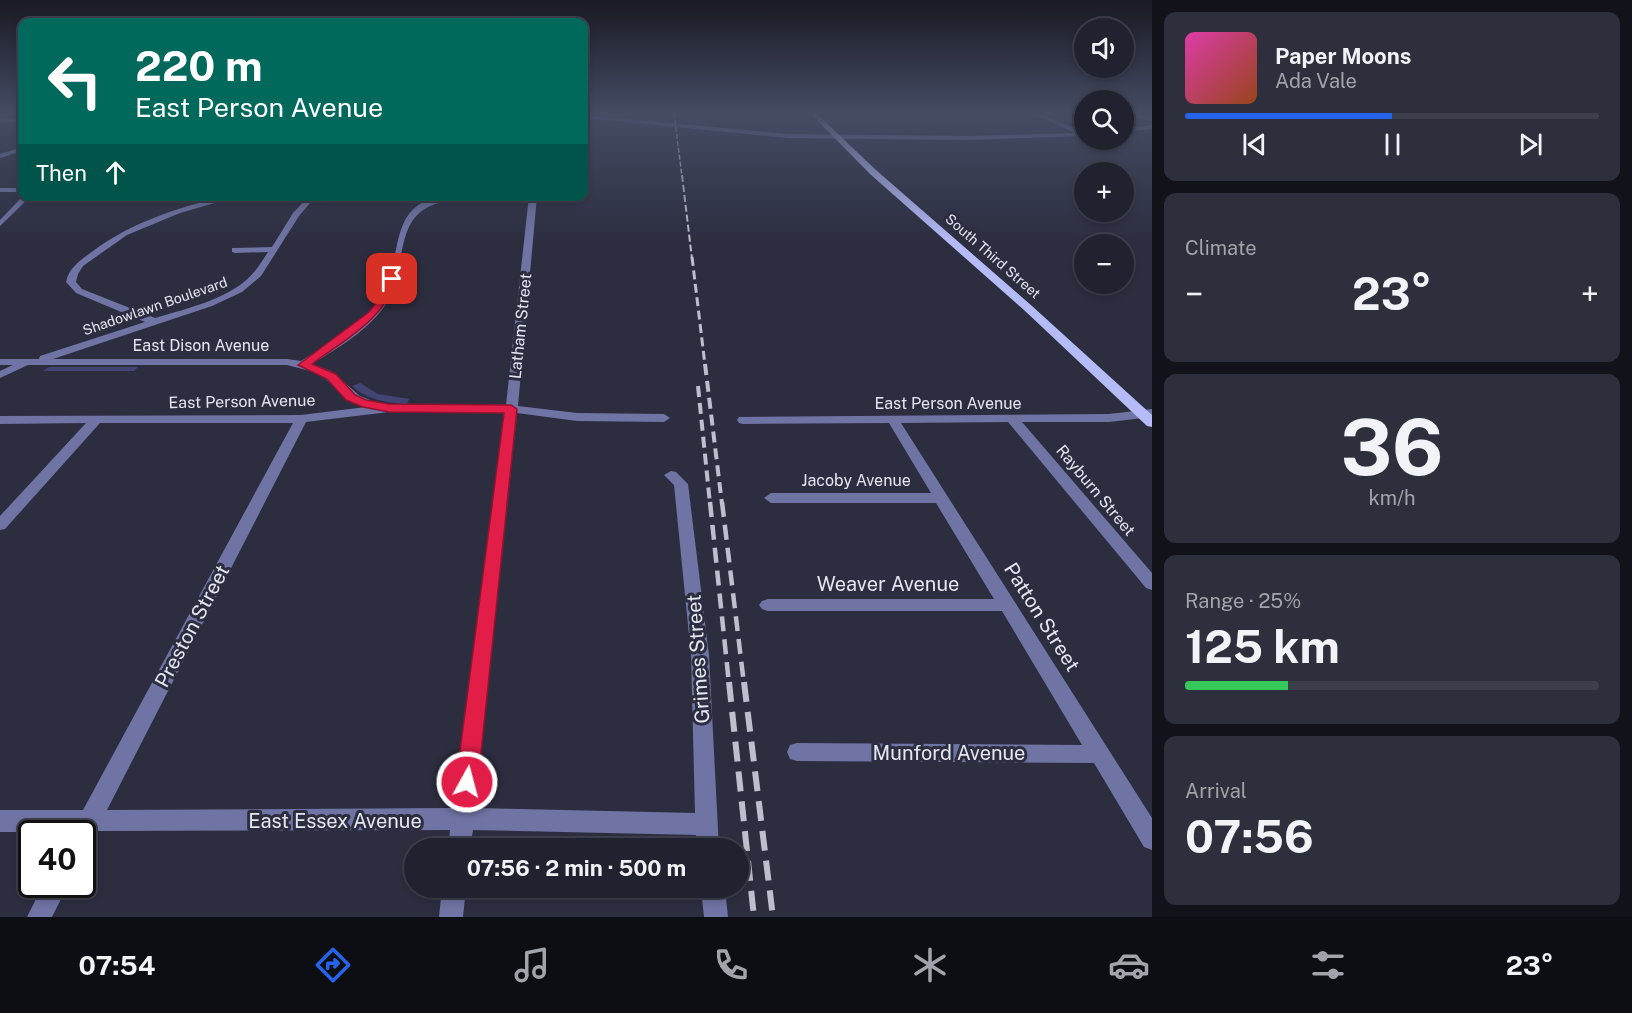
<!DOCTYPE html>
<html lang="en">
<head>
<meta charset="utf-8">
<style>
	:root { --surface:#212230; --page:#2d2f3c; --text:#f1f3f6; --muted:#a2a4ab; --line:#3e3f4c; --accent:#2563eb }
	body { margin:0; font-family:"Public Sans",sans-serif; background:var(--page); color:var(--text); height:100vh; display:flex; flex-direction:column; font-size:22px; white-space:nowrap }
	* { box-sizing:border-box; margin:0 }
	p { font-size:20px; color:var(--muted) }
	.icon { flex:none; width:33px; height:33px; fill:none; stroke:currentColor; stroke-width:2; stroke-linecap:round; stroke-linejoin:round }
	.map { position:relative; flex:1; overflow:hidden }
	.panel { display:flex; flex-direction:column; gap:12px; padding:12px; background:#12131a; width:480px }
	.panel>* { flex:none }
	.hud { position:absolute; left:18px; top:18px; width:570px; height:183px; border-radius:12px; box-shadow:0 3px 9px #0003,0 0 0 2px var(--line); background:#00695c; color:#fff; overflow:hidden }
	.tools { position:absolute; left:1074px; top:18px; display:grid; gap:12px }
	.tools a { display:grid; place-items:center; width:60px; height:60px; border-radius:50%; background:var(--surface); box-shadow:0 3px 9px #0003,0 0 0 2px var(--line); font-size:30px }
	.speed { position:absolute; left:18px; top:820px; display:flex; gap:12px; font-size:30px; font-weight:700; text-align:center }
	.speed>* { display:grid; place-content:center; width:78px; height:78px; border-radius:50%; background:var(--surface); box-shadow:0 3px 9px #0003,0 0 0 2px var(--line); line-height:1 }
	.speed .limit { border:3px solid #111; border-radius:9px; background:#fff; color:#111 }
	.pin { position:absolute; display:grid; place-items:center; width:51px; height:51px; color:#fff; margin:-26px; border-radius:12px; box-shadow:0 3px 9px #0006 }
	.me { position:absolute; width:66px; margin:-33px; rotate:7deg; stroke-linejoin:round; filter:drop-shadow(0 0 4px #0008) }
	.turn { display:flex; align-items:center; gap:21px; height:126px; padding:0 18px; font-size:27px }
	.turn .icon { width:78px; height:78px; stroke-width:2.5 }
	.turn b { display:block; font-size:42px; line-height:51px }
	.then { display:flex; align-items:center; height:57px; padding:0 18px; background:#0003; gap:12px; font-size:22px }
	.big { font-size:45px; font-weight:700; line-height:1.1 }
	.panel .card { flex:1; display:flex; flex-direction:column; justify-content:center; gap:9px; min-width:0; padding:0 21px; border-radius:12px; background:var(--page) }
	.panel .dial { align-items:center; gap:0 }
	.dial b { font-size:78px; line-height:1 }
	.song { display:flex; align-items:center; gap:18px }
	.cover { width:72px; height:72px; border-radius:9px; background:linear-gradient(135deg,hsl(320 70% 55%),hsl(20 70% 35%)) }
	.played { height:6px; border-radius:3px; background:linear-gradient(90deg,var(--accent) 50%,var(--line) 50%) }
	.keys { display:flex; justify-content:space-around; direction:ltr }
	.heat { display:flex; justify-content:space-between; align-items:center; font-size:33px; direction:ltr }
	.charge { height:9px; border-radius:4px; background:linear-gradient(90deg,#34c759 25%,var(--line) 0) }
	.trip { position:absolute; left:404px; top:838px; width:345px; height:60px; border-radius:30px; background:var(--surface); box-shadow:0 3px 9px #0003,0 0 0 2px var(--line); font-weight:700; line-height:60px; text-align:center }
	.tabs { display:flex; height:96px; justify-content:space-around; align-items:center; background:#0d0e13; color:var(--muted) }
	.tabs .icon { width:42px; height:42px }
	.tabs .active { color:var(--accent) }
	.tabs b { font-size:27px; color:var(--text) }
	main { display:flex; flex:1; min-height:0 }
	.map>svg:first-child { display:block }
	.green { fill:#424573 }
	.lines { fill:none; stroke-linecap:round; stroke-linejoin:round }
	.minor { fill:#6f74a4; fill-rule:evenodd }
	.major { fill:#b5bbf7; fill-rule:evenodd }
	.rail-far5 { stroke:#bebfcc; stroke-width:1.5; stroke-dasharray:5 2; stroke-linecap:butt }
	.rail-far4 { stroke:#bebfcc; stroke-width:2; stroke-dasharray:7 3; stroke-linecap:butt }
	.rail-far3 { stroke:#bebfcc; stroke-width:3; stroke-dasharray:9 4.5; stroke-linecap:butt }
	.rail-far2 { stroke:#bebfcc; stroke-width:4; stroke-dasharray:11 6; stroke-linecap:butt }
	.rail-far1 { stroke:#bebfcc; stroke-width:4.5; stroke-dasharray:15 8; stroke-linecap:butt }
	.rail { stroke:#bebfcc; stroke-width:6; stroke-dasharray:20 10; stroke-linecap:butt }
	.route { fill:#e11d48; stroke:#92132f; stroke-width:1.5 }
	.labels { text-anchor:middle; stroke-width:6; stroke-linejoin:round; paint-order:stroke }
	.far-street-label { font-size:14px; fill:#e5e6f2; stroke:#2c2e40 }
	.street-label { font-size:16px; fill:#e5e6f2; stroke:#2c2e40 }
	.near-street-label { font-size:20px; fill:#e5e6f2; stroke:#2c2e40 }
</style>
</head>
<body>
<main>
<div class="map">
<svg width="1152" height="917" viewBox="0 0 1152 917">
	<rect width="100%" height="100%" fill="#2c2e40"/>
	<path class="green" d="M49,367H138L134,371H43Z
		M360,383L378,394L409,399L407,404C388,403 367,400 352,386Z"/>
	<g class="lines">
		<path class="minor" d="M1032,113H1038L1084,132V136L968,140L788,138L584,118V115L788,134L968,136L1075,133Z
			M1124,113L1152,117V121L1124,115Z
			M0,118H22V121L0,122Z
			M1152,125V129L1124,132V128Z
			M22,147V151L0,158V154Z
			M0,188H22V192H0Z
			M23,196H31L0,226V220Z
			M225,196H239L180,213L127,235L83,266L78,274L76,282L82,289L155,318C188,308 232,299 255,271C260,265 264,258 268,252L235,253L232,252V248L272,247L293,213L309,196H316L299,216L261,276L242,292L212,306L53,359H287L301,361C329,344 361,326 380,299C407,258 382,196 456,196C446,202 433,203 423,210C397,228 404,270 391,295C376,326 341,346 312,364L331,371L360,396L383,405H506L529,196H537L518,406L577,413L664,414L670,418L664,422L577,421L517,413L475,808L695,813L691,655L674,485L664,475L671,471L676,472L688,484L709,655L719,849H697L696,835L473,830L470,849H448L450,830L95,831L90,842L82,845V834H71L72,832H0V810H83L293,423H100L5,529L0,530V516L86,423L0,424V416L301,415L366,407L352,401L318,373L287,365H28L0,378V371L13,365H0V359H39L40,356L145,322L76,293L66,282C69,267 81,260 93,251C132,222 177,208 225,196ZM389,412L505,413L453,808L107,810L306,422Z
			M1152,409V417L1109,422H1022L1152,573V590L1146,588L1008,422L901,423L1152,818V850L1144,847L1094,763L797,761L790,759L787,752L790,745L797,743L1082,745L1002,611H768L762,609L759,605L762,601L768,599H994L936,503H771L764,498L771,493H931L889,423L743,424L739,423L737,420L739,417L1109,414Z
			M43,885H68L52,917H27Z
			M442,888H466L463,917H439Z
			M701,888H725L728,917H704Z"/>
		<path class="major" d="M810,113H816L876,170L1032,306L1152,415V427L1147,426L1024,310L870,174Z"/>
		<path class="rail-far5" d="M674,113L682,177"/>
		<path class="rail-far4" d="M682,175L692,259"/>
		<path class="rail-far3" d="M692,257L705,365"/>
		<path class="rail-far2" d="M705,364L722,504
			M698,386L710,504"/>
		<path class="rail-far1" d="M710,502L729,684
			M722,502L744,684"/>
		<path class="rail" d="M729,682L754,917
			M744,682L773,917"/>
	</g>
	<linearGradient id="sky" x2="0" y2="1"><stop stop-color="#181923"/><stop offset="0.47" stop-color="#454c64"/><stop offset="1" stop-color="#454c64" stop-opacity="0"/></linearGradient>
	<rect width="1152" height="241" fill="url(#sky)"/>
	<path class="route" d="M389,277L397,279C385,319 343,341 312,364L336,374L355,395L366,400L389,404L511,405L517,409L478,782L475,789L467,792L459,789L456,782L504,413L389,412L363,407L346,400L327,379L298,365L369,312L382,295Z"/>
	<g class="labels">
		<g class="far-street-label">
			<text transform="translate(993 256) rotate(41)" y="5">South Third Street</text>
			<text transform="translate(155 306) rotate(-19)" y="5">Shadowlawn Boulevard</text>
		</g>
		<g class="street-label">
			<text transform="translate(520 326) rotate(-84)" y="6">Latham Street</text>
			<text x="201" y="351">East Dison Avenue</text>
			<text transform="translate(242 401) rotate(-1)" y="6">East Person Avenue</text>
			<text x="948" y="409">East Person Avenue</text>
			<text x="856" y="486">Jacoby Avenue</text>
			<text transform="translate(1096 490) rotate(50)" y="6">Rayburn Street</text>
		</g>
		<g class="near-street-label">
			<text x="888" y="591">Weaver Avenue</text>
			<text transform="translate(1042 617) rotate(58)" y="7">Patton Street</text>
			<text transform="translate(192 626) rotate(-62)" y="7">Preston Street</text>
			<text transform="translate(698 659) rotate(-94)" y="7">Grimes Street</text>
			<text x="949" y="760">Munford Avenue</text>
			<text x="335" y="828">East Essex Avenue</text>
		</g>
	</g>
</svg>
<div class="tools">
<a><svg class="icon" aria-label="sound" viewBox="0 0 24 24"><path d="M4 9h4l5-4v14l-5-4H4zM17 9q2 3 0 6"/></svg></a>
<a><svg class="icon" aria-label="search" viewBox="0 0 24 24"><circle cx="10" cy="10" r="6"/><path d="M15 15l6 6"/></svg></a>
<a>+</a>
<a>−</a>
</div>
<div class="speed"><div class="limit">40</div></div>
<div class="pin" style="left:392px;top:279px;background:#d93025"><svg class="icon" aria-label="arrive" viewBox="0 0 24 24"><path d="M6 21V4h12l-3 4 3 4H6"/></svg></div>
<svg class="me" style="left:467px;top:782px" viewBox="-20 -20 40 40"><circle r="17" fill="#e11d48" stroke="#fff" stroke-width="3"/><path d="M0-11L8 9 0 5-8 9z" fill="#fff"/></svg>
<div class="trip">07:56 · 2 min · 500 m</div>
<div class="hud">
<div class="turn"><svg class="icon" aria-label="left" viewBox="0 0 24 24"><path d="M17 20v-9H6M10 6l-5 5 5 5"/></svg><div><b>220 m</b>East Person Avenue</div></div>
<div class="then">Then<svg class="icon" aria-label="ahead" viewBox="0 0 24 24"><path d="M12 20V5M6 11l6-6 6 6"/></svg></div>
</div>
</div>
<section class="panel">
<div class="card">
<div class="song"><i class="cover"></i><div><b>Paper Moons</b><p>Ada Vale</p></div></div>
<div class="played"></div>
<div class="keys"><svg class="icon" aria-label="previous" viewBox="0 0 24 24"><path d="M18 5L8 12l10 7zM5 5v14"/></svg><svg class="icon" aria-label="pause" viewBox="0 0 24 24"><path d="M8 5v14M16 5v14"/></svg><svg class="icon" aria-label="next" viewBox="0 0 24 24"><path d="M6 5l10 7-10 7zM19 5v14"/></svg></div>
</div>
<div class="card"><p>Climate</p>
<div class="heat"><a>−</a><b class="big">23°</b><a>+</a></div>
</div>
<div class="card dial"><b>36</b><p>km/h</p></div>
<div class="card"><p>Range · 25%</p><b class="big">125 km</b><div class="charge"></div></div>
<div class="card"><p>Arrival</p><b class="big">07:56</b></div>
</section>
</main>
<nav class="tabs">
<b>07:54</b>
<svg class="icon active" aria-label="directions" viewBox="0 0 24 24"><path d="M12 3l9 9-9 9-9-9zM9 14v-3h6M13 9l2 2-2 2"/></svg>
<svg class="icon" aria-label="music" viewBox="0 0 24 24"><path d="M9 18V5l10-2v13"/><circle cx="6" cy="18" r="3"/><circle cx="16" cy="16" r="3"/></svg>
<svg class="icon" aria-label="phone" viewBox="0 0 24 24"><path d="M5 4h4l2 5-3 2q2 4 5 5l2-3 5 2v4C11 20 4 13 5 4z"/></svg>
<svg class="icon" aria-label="climate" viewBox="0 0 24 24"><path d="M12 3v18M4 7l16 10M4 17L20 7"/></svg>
<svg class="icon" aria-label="car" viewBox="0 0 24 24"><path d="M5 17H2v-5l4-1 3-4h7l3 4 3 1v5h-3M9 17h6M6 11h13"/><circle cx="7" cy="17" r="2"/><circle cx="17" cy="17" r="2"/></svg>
<svg class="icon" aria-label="filters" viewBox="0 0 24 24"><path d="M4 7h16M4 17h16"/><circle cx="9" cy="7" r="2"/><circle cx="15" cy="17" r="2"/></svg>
<b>23°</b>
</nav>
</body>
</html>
